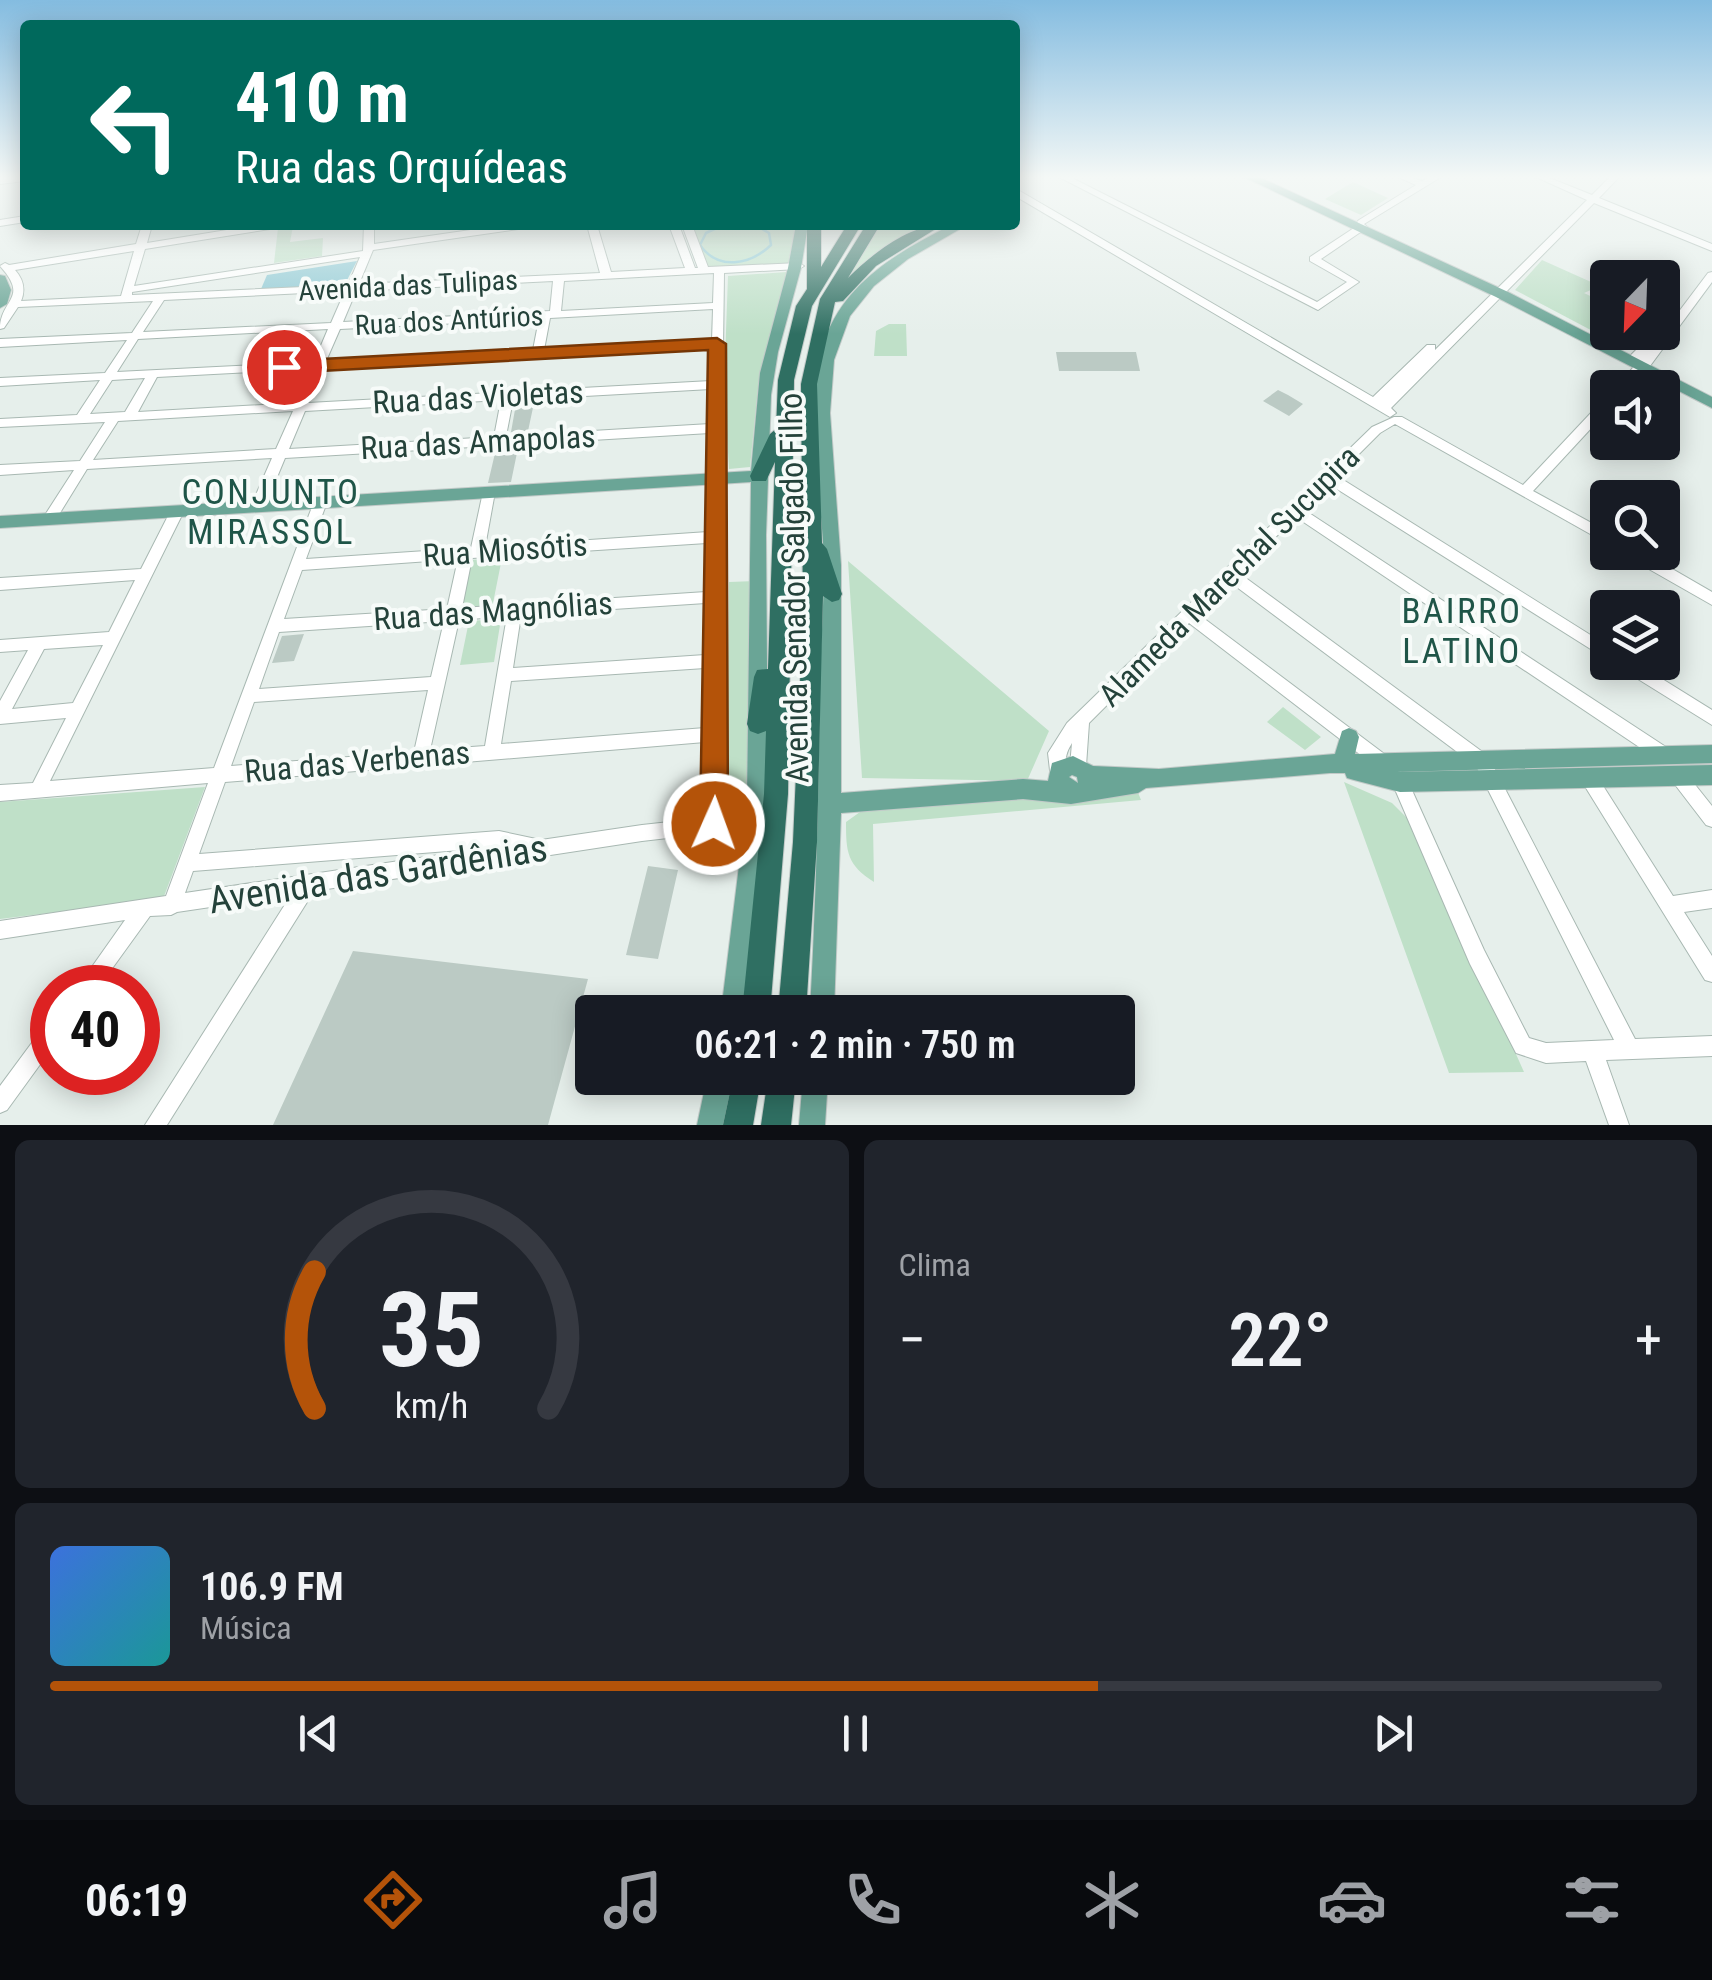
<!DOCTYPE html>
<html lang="pt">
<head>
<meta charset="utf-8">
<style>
	:root { --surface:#171b24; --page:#20242c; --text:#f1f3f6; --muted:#9ea1a6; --line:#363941; --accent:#b45309 }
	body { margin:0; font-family:"Roboto Condensed",sans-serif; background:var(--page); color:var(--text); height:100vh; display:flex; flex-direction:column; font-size:38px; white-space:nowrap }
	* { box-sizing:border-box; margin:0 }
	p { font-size:32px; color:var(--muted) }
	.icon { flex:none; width:55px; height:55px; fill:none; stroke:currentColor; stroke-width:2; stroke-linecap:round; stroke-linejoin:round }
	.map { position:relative; height:1125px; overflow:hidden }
	.panel { display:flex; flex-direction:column; gap:15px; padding:15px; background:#0d0f14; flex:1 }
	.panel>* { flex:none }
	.hud { position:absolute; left:20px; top:20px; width:1000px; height:210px; border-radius:10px; box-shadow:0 5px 25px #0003; background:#00695c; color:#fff; overflow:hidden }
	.needle { width:65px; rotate:203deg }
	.buttons { position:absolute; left:1590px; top:260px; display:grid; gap:20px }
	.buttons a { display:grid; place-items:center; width:90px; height:90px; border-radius:10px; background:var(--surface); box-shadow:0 5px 25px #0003; font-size:50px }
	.speed { position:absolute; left:30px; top:965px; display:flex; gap:20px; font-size:50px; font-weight:700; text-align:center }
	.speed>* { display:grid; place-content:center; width:130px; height:130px; border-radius:50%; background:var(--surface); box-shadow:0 5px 25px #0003; line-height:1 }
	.speed .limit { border:15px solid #d22; background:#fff; color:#111 }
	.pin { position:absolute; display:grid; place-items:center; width:85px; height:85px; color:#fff; margin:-42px; border:5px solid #fff; border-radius:50%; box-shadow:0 2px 10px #0007 }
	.me { position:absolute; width:110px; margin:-55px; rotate:2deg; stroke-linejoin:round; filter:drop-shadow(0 0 8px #0008) }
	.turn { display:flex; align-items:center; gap:35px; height:210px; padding:0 50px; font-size:45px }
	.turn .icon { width:130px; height:130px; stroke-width:2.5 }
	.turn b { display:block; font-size:70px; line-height:85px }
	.big { font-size:75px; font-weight:600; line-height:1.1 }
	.panel .card { flex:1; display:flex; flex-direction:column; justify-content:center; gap:15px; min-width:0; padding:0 35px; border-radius:15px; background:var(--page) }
	.panel .dial { align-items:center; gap:0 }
	.dial svg { height:260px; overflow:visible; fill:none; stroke:var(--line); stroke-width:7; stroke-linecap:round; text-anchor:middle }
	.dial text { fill:var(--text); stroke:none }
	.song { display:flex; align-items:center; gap:30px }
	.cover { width:120px; height:120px; border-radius:15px; background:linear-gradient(135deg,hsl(220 70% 55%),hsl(180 70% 35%)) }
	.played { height:10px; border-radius:5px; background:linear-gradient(90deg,var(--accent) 65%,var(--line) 65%) }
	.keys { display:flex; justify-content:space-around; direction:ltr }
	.heat { display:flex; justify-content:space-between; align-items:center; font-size:55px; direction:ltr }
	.panel .tiles { flex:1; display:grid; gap:15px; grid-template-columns:1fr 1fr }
	.card:last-child { grid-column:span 2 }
	.trip { position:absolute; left:575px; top:995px; width:560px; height:100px; border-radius:10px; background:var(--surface); box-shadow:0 5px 25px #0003; font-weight:600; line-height:100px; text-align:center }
	.dock { display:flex; height:160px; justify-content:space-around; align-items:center; background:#090b0e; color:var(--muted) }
	.dock .icon { width:70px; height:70px }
	.dock .current { color:var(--accent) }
	.dock b { font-size:45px; color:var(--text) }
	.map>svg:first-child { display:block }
	.green { fill:#bfe0c8 }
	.water { fill:#8ec9d4 }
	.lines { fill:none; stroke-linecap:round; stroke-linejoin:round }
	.stream { stroke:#8ec9d4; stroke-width:2.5 }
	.building { fill:#bbcac4 }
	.minor-casing { stroke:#a8b8b2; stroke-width:2 }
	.major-casing { stroke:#c2cac8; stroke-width:2 }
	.highway-casing { stroke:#c2cac8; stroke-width:2 }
	.minor { fill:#fff; fill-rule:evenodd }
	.major { fill:#6aa596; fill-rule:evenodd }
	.highway { fill:#2f6f62; fill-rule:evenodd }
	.route { fill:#b45309; stroke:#753606; stroke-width:2.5 }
	.labels { text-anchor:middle; stroke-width:8; stroke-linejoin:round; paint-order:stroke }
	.far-street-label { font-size:28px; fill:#24423a; stroke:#f7fbf9 }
	.street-label { font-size:32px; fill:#24423a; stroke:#f7fbf9 }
	.neighbourhood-label { font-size:35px; letter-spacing:2.5px; fill:#1f5548; stroke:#f7fbf9 }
	.near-street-label { font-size:38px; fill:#24423a; stroke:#f7fbf9 }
</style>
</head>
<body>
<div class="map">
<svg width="1712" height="1125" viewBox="0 0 1712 1125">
	<rect width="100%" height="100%" fill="#e6efeb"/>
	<path class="green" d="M1353,182L1388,198L1361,215L1325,199Z
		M691,225H796V263L705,267Z
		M880,225H931L868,262L839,290Z
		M293,226L290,242L323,238L322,256L274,263L278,228Z
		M1542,260L1600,286L1584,293L1607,304L1608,333L1604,337L1515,290Z
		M787,272L790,273L758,388L750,467L729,469L724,386L728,276Z
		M889,324H906L907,356H874L876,331Z
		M502,558L492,608L459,610L470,560Z
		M848,561L1049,731L1027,781L862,778Z
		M756,581L746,796L738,803L727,795L729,582Z
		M501,619L494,662L460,665L469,621Z
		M1283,707L1321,737L1305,750L1267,722Z
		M1344,782L1392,803L1413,824L1524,1072L1449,1073Z
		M205,787L163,899L0,919V802Z
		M1137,790L1141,800L873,824L874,882C847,865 846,852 846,822L860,812Z"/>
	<path class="water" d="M357,261L345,284L261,289L267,275Z"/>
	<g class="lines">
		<path class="stream" d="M723,225L706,233L700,245C718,271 750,265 771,245L769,233L755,225"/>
	</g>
	<path class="building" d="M1056,352H1136L1140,371H1059Z
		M1278,390L1288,395L1303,404L1289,416L1263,401Z
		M534,403L528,431L511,432L516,404Z
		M518,448L511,482L488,483L496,449Z
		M304,634L294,661L272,663L282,636Z
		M648,866L678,870L658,959L626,955Z
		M353,951L588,979L548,1125H273Z"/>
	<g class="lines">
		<defs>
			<path id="minor" d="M25,177V181L0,184V178Z
				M1059,177H1070L1317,302L1347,282L1310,261V257L1360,224L1357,222L1359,220L1416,185L1398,177H1409L1422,181L1430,177H1441L1364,224L1367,227L1365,229L1321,259L1359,282L1318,310Z
				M1536,177H1547L1592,195L1610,177H1619L1599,198L1712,244V251L1594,203L1391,408L1396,413L1390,417L1015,196V189L1018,190L1373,397L1427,345H1435V350L1587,200Z
				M25,216V222L0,226V220Z
				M142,225H152L147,243L258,225H281L276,228L145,249L134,286L363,251L364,225H374V244L505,225H530L525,228L373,250L359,284L600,273L587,225H597L611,272L685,268L669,225H679L695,268H698L682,225H692L708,267L799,263L804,266L799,269L724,273L719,661L721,729L723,734L721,738L722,817L756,813L762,815L764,821L762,827L642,841L314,891L167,1125H145L291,895L177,912L171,915L150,916L98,988H77L125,920L0,939V921L166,896L208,783L0,801V785L33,783L66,718L0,724V701L28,650L0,652V640L109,632L135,580L0,590V578L141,569L172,508H182L184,511L50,781L214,768L315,499L320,497L327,502L306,559L471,548L483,492L489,487L495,492L485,547L708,532L710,433L285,458L265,506L258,511L251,506L272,458L87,469L55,521H45L43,518L45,515L74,470L0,475V465L80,461L105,422L0,427V419L77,415L100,380L0,386V378L105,373L127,340L0,347V339L132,333L153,301L18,307L4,328L0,329C0,299 30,299 0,266L5,263L9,265L136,244ZM134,251L121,296L21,301C26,289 23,279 15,270ZM360,257L348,285L132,295V292ZM714,273L713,303L561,311L564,281ZM553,281L550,311L343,322L356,291ZM345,291L331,323L143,332L164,300ZM713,309L712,341L544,350L550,318ZM539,319L533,350L326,361L340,329ZM328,329L314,362L117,372L138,339ZM712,348L711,381L308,403L323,369ZM311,369L296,403L138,412L157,377ZM145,378L125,412L90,414L112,380ZM711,389L710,424L506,436L513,400ZM501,400L494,437L289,449L305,411ZM293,411L276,449L93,460L118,421ZM707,543L706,592L462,608L472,558ZM458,559L447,609L284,619L302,570ZM706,603L705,655L513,668L521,615ZM507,616L485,746L430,750L459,620ZM444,621L431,677L259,689L279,632ZM103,645L73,703L12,709L44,649ZM705,668V728L501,744L511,681ZM428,690L414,752L231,766L254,702ZM705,742L706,818L642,825L541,840L499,831L199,854L225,782ZM486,848L185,893L193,871Z
				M1712,272V282L1650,366L1646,367L1628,388H1615L1639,361H1631V355L1652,334H1662L1708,273Z
				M1608,398V410L1533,491L1608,532V544L1395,424L1380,433L1337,476L1608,646V660L1329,484L1303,509L1672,751L1674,756L1672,761L1666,763L1660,761L1296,517L1239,573L1488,756L1635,1039L1712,1036V1056L1606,1060L1629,1125H1609L1586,1061L1546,1063L1516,1053L1470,964L1394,787L1379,769L1189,623L1089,723L1086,766L1084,771L1078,773L1072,771L1070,766L1072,743C1061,760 1069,765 1063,779L1057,781L1051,779L1048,753L1067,723L1372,427L1394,417H1402L1523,485L1604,399ZM1230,582L1476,766L1614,1040L1546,1043L1529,1038L1484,950L1406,777L1391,759L1198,614Z
				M1624,552H1643L1712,592V605L1626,556Z
				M1615,662H1635L1712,710V725L1617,666Z
				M1587,768L1593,770L1673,896L1712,890V908L1684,912L1712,956V982L1705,980L1581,780L1579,775L1581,770Z
				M1679,769L1685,772L1712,806V827L1706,825L1673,782L1671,777L1673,772Z
				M52,1022V1048L7,1110L0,1113V1086L45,1025Z"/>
			<path id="major" d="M1244,177H1259L1506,291L1712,397V408L1496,297Z
				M796,225H808L801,268L778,352L771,395L766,535L768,801L745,1012H721L747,801L751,482L0,528V516L751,471L760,373L788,268Z
				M951,225H967L908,259L874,286L850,316L834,360L830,413L841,565V793L1023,779L1048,781L1052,763L1073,756L1093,766L1159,769L1335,754L1342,731L1349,728L1356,731L1359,737L1355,754L1712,745V763L1397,772L1712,765V785L1400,792L1354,780L1347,778L1345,773H1330L1146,788L1138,793L1071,804L1023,799L841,813L834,1012H810C816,901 819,790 820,679C821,641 824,603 824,565C823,492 800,410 825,339C846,281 900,251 951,225ZM1072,775L1077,777L1078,783L1069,777Z
				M0,275L5,276L11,290L7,304L0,308Z
				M707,1078H733L723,1125H697Z
				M803,1078H828L825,1125H799Z"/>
			<path id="highway" d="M807,225H821V267L847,225H861L812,306L794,380L788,794L770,1012H742L764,794L766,731L758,734L750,731L747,724L754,677L757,670L768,669L775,462L766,481H752L750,476L770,434L776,429L778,380L796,306L807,289Z
				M866,225H880L848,278C871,255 908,225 942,225L876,266L843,301L835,302L817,384L822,543L827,549L842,594L839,600L832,602L823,596L817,842L806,1012H778L793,842L803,614L801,384L820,299Z
				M733,1078H761L753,1125H723Z
				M768,1078H796L791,1125H761Z"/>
		</defs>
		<use href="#minor" class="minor-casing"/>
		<use href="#major" class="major-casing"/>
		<use href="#highway" class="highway-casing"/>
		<use href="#minor" class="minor"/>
		<use href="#major" class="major"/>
		<use href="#highway" class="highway"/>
	</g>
	<linearGradient id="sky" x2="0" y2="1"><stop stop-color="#84bce0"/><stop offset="0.53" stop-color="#f4f8f6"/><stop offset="1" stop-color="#f4f8f6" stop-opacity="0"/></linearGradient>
	<rect width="1712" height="334" fill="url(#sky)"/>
	<path class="route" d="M717,338L726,344L728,824L724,834L714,838L704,834L700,824L708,350L284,373L274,367L284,361Z"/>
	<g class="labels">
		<g class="far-street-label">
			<text transform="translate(408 285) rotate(-3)" y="10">Avenida das Tulipas</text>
			<text transform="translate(449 320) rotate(-3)" y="10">Rua dos Antúrios</text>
		</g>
		<g class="street-label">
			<text transform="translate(478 397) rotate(-3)" y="11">Rua das Violetas</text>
			<text transform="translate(478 442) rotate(-3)" y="11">Rua das Amapolas</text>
			<text transform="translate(505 550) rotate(-4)" y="11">Rua Miosótis</text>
			<text transform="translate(1229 576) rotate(-45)" y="11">Alameda Marechal Sucupira</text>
			<text transform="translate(794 588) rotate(-91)" y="11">Avenida Senador Salgado Filho</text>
			<text transform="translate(493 611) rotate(-4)" y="11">Rua das Magnólias</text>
			<text transform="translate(357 762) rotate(-5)" y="11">Rua das Verbenas</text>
		</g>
		<g class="neighbourhood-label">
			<text x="271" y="504">CONJUNTO<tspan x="271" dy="40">MIRASSOL</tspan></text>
			<text x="1462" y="623">BAIRRO<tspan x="1462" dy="40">LATINO</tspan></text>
		</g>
		<g class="near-street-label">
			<text transform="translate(378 874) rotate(-9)" y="13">Avenida das Gardênias</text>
		</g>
	</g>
</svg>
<div class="buttons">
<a><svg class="needle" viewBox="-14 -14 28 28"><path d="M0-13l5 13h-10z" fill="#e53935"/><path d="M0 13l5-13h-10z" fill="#9ea1a6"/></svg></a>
<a><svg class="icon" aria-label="sound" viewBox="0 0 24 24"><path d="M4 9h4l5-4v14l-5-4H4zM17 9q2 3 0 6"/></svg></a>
<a><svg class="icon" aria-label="search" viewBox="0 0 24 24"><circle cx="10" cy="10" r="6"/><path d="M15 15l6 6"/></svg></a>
<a><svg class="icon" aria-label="layers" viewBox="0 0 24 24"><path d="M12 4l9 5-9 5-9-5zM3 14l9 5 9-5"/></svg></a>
</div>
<div class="speed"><div class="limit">40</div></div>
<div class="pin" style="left:284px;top:367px;background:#d93025"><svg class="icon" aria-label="arrive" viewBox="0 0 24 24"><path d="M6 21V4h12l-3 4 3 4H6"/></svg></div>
<svg class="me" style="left:714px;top:824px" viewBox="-20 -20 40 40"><circle r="17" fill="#b45309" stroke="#fff" stroke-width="3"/><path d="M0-11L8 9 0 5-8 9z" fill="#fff"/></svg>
<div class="trip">06:21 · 2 min · 750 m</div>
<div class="hud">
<div class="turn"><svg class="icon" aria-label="left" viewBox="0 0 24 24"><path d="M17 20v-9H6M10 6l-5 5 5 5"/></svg><div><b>410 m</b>Rua das Orquídeas</div></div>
</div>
</div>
<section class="panel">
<div class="tiles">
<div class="card dial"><svg viewBox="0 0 100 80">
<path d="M14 69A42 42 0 1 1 86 69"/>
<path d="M14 69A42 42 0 0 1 14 27" stroke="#b45309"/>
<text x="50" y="56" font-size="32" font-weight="700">35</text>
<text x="50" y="72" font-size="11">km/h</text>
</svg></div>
<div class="card"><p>Clima</p>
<div class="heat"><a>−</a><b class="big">22°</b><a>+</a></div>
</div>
<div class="card">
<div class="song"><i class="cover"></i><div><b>106.9 FM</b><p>Música</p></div></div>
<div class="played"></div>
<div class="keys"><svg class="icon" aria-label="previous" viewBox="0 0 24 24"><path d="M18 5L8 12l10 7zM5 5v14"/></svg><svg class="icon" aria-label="pause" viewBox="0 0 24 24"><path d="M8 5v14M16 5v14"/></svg><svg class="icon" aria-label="next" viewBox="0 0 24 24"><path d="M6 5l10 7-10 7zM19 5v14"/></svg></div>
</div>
</div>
</section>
<nav class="dock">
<b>06:19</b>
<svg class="icon current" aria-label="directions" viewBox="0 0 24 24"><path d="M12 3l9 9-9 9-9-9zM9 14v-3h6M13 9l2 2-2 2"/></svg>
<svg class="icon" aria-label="music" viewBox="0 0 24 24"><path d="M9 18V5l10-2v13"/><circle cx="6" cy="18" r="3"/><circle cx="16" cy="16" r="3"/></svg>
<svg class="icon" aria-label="phone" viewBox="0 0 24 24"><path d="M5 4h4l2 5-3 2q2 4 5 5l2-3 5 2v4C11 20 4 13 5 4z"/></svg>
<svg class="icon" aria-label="climate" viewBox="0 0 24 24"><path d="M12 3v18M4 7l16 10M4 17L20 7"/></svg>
<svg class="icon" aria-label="car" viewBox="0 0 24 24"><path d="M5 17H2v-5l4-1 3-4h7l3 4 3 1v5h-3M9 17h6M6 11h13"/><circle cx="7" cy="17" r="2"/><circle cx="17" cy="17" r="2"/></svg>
<svg class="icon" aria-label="filters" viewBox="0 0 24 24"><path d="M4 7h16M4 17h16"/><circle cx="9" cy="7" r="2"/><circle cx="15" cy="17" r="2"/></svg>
</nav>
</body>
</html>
